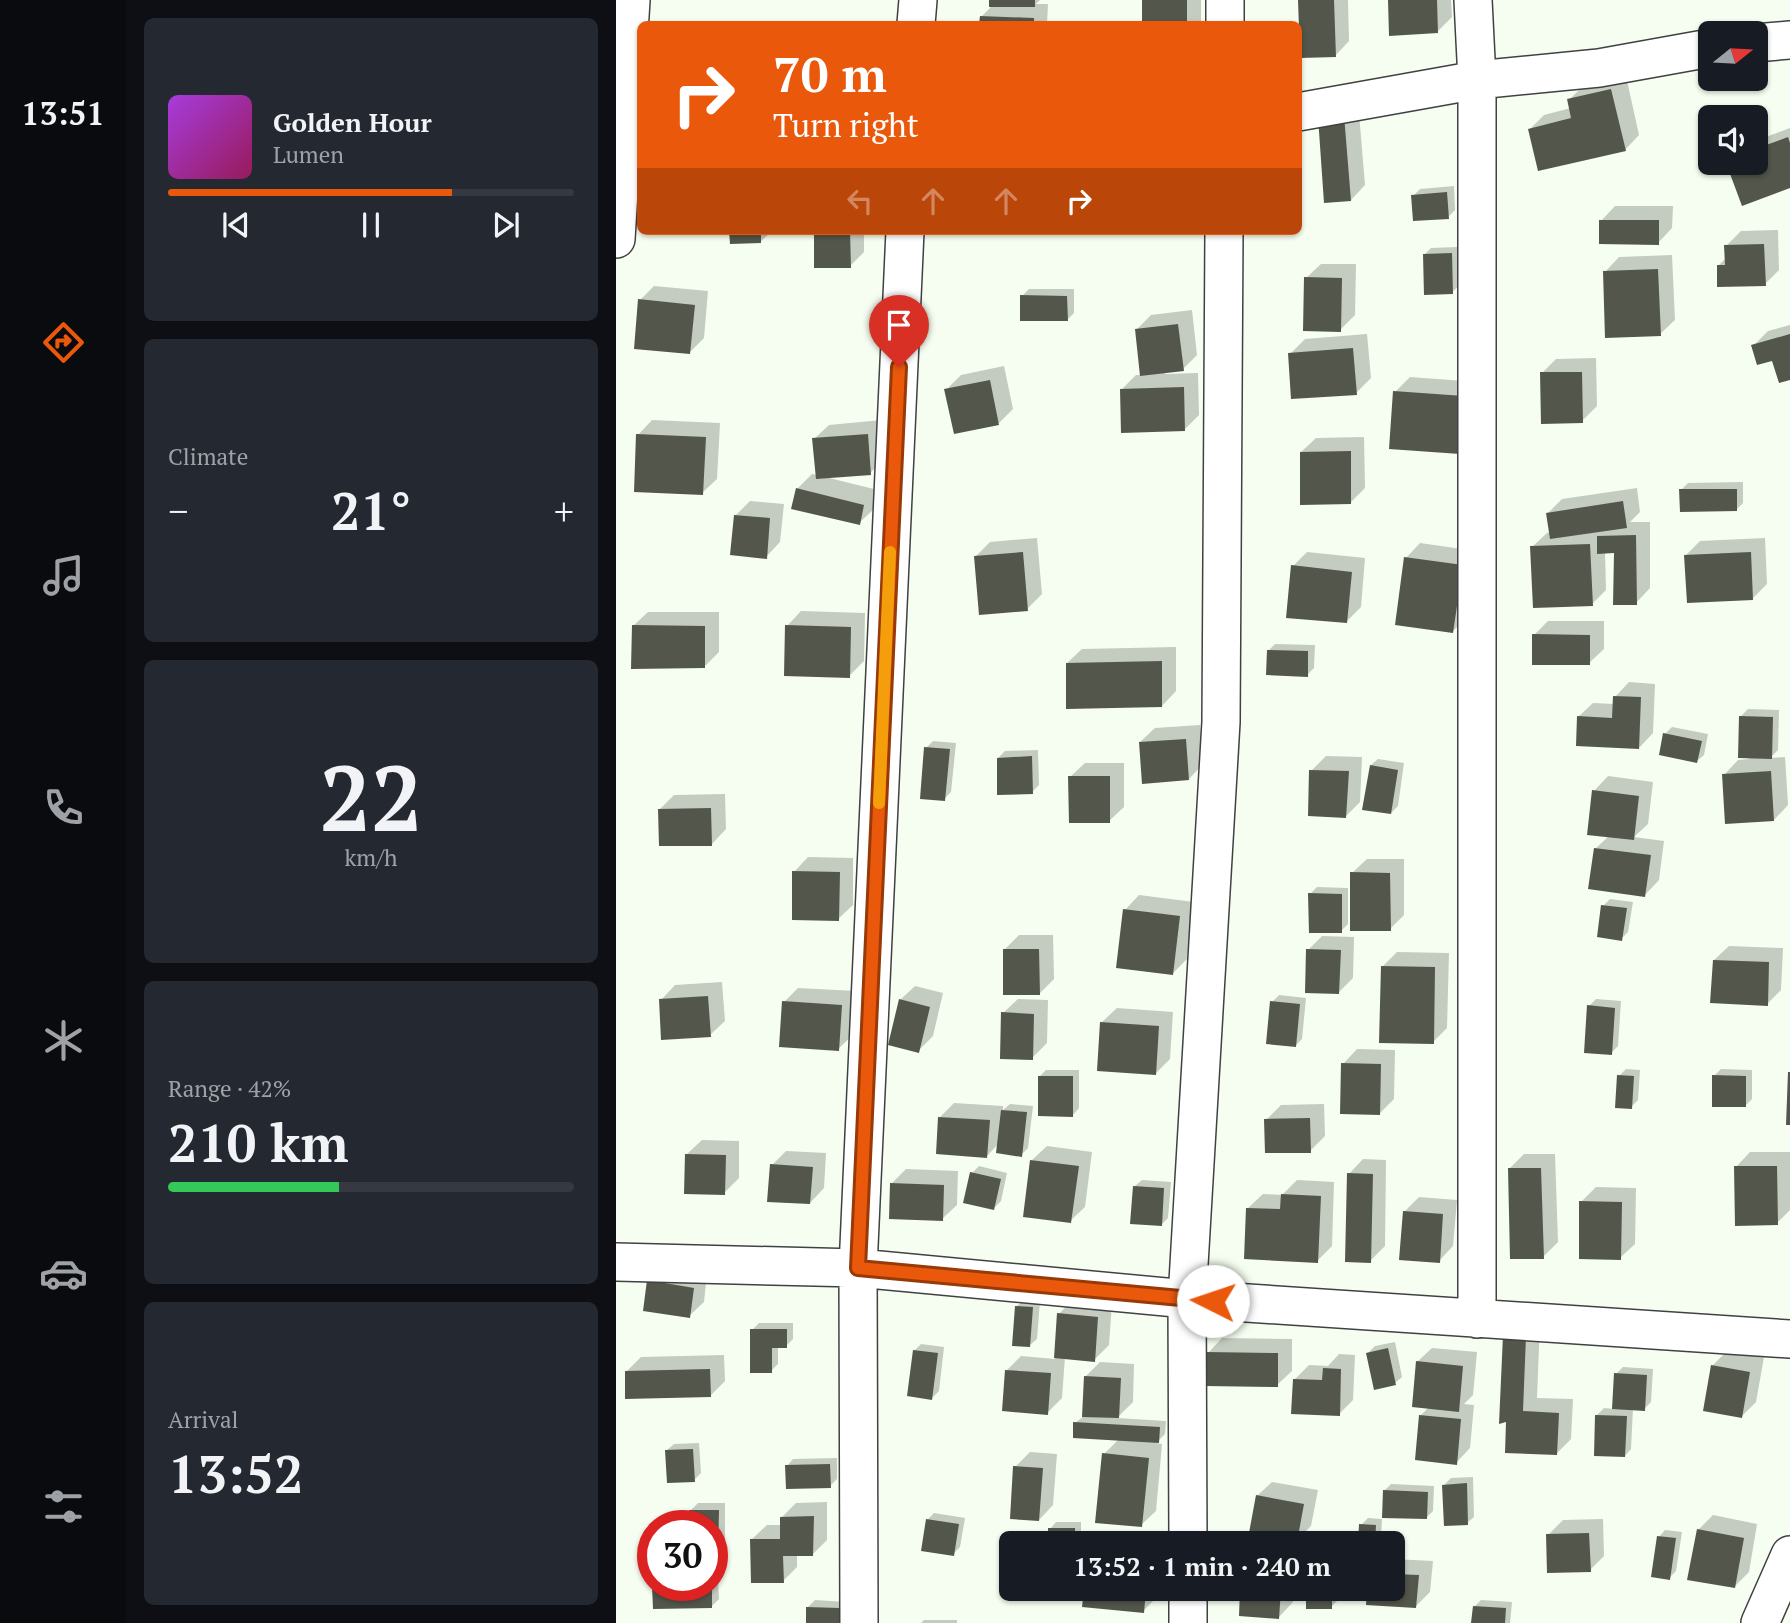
<!DOCTYPE html>
<html lang="en">
<head>
<meta charset="utf-8">
<style>
	:root { --surface:#171b24; --page:#242831; --text:#f1f3f6; --muted:#9ea1a6; --line:#363941; --accent:#ea580c }
	body { margin:0; font-family:"PT Serif",serif; background:var(--page); color:var(--text); height:100vh; display:flex; flex-direction:column; font-size:26px; white-space:nowrap }
	* { box-sizing:border-box; margin:0 }
	p { font-size:23px; color:var(--muted) }
	.icon { flex:none; width:38px; height:38px; fill:none; stroke:currentColor; stroke-width:2; stroke-linecap:round; stroke-linejoin:round }
	.map { position:relative; flex:1; overflow:hidden }
	.details { display:flex; flex-direction:column; gap:18px; padding:18px; background:#0d0f14; width:490px }
	.details>* { flex:none }
	.hud { position:absolute; left:21px; top:21px; width:665px; height:214px; border-radius:10px; box-shadow:0 2px 5px #0004; background:#ea580c; color:#fff; overflow:hidden }
	.needle { width:46px; rotate:72deg }
	.controls { position:absolute; left:1082px; top:21px; display:grid; gap:14px }
	.controls a { display:grid; place-items:center; width:70px; height:70px; border-radius:10px; background:var(--surface); box-shadow:0 2px 5px #0004; font-size:35px }
	.speed { position:absolute; left:21px; top:1510px; display:flex; gap:14px; font-size:35px; font-weight:700; text-align:center }
	.speed>* { display:grid; place-content:center; width:91px; height:91px; border-radius:50%; background:var(--surface); box-shadow:0 2px 5px #0004; line-height:1 }
	.speed .limit { border:10px solid #d22; background:#fff; color:#111 }
	.pin { position:absolute; display:grid; place-items:center; width:60px; height:60px; color:#fff; margin:-72px -30px; border-radius:50% 50% 50% 0; rotate:-45deg; box-shadow:0 0 7px #0007 }
	.pin .icon { rotate:45deg }
	.me { position:absolute; width:77px; margin:-38px; rotate:274deg; stroke-linejoin:round; filter:drop-shadow(0 0 5px #0008) }
	.turn { display:flex; align-items:center; gap:24px; height:147px; padding:0 21px; font-size:32px }
	.turn .icon { width:91px; height:91px; stroke-width:2.5 }
	.turn b { display:block; font-size:49px; line-height:60px }
	.lanes { display:flex; align-items:center; height:66px; padding:0 21px; background:#0003; justify-content:center; gap:35px; direction:ltr }
	.lanes .off { opacity:.35 }
	.big { font-size:52px; font-weight:800; line-height:1.1 }
	.details .widget { flex:1; display:flex; flex-direction:column; justify-content:center; gap:10px; min-width:0; padding:0 24px; border-radius:10px; background:var(--page) }
	.details .dial { align-items:center; gap:0 }
	.dial b { font-size:91px; line-height:1 }
	.song { display:flex; align-items:center; gap:21px }
	.cover { width:84px; height:84px; border-radius:10px; background:linear-gradient(135deg,hsl(280 70% 55%),hsl(330 70% 35%)) }
	.played { height:7px; border-radius:4px; background:linear-gradient(90deg,var(--accent) 70%,var(--line) 70%) }
	.keys { display:flex; justify-content:space-around; direction:ltr }
	.heat { display:flex; justify-content:space-between; align-items:center; font-size:38px; direction:ltr }
	.charge { height:10px; border-radius:5px; background:linear-gradient(90deg,#34c759 42%,var(--line) 0) }
	.trip { position:absolute; left:383px; top:1531px; width:406px; height:70px; border-radius:10px; background:var(--surface); box-shadow:0 2px 5px #0004; font-weight:800; line-height:70px; text-align:center }
	main { display:flex; flex:1; min-height:0 }
	.dock { display:flex; flex-direction:column; width:126px; justify-content:space-around; align-items:center; background:#090b0e; color:var(--muted) }
	.dock .icon { width:49px; height:49px }
	.dock .on { color:var(--accent) }
	.dock b { font-size:32px; color:var(--text) }
	.map>svg:first-child { display:block }
	.shadow { fill:#0003 }
	.building { fill:#53564b }
	.lines { fill:none; stroke-linecap:round; stroke-linejoin:round }
	.minor-casing { stroke:#414141; stroke-width:40 }
	.minor { stroke:#fff; stroke-width:37 }
	.route-casing { stroke:#983908; stroke-width:18 }
	.route { stroke:#ea580c; stroke-width:12 }
	.slow { stroke:#f59e0b; stroke-width:12 }
</style>
</head>
<body>
<main>
<nav class="dock">
<b>13:51</b>
<svg class="icon on" aria-label="directions" viewBox="0 0 24 24"><path d="M12 3l9 9-9 9-9-9zM9 14v-3h6M13 9l2 2-2 2"/></svg>
<svg class="icon" aria-label="music" viewBox="0 0 24 24"><path d="M9 18V5l10-2v13"/><circle cx="6" cy="18" r="3"/><circle cx="16" cy="16" r="3"/></svg>
<svg class="icon" aria-label="phone" viewBox="0 0 24 24"><path d="M5 4h4l2 5-3 2q2 4 5 5l2-3 5 2v4C11 20 4 13 5 4z"/></svg>
<svg class="icon" aria-label="climate" viewBox="0 0 24 24"><path d="M12 3v18M4 7l16 10M4 17L20 7"/></svg>
<svg class="icon" aria-label="car" viewBox="0 0 24 24"><path d="M5 17H2v-5l4-1 3-4h7l3 4 3 1v5h-3M9 17h6M6 11h13"/><circle cx="7" cy="17" r="2"/><circle cx="17" cy="17" r="2"/></svg>
<svg class="icon" aria-label="filters" viewBox="0 0 24 24"><path d="M4 7h16M4 17h16"/><circle cx="9" cy="7" r="2"/><circle cx="15" cy="17" r="2"/></svg>
</nav>
<section class="details">
<div class="widget">
<div class="song"><i class="cover"></i><div><b>Golden Hour</b><p>Lumen</p></div></div>
<div class="played"></div>
<div class="keys"><svg class="icon" aria-label="previous" viewBox="0 0 24 24"><path d="M18 5L8 12l10 7zM5 5v14"/></svg><svg class="icon" aria-label="pause" viewBox="0 0 24 24"><path d="M8 5v14M16 5v14"/></svg><svg class="icon" aria-label="next" viewBox="0 0 24 24"><path d="M6 5l10 7-10 7zM19 5v14"/></svg></div>
</div>
<div class="widget"><p>Climate</p>
<div class="heat"><a>−</a><b class="big">21°</b><a>+</a></div>
</div>
<div class="widget dial"><b>22</b><p>km/h</p></div>
<div class="widget"><p>Range · 42%</p><b class="big">210 km</b><div class="charge"></div></div>
<div class="widget"><p>Arrival</p><b class="big">13:52</b></div>
</section>
<div class="map">
<svg width="1174" height="1623" viewBox="0 0 1174 1623">
	<rect width="100%" height="100%" fill="#f5fef0"/>
	<path class="shadow" d="M375,0H424L420,4H432L431,24H365V17L375,7Z
		M528,0H585V24H528Z
		M684,0H732L733,41L719,56Z
		M773,0H835L836,17L822,31Z
		M1010,76L1023,135L1009,150L914,129L928,115L955,108L953,100L968,85Z
		M742,101L749,185L735,200L703,118Z
		M1174,128V187L1127,204L1112,163H1139V141Z
		M838,186L839,210L832,217L797,196L804,189Z
		M999,206H1057L1056,228L1042,243L985,221Z
		M1162,230L1163,270L1149,284L1102,266L1110,258V246L1125,231Z
		M115,231H151L152,235L145,241Z
		M200,231H248V252L234,266Z
		M842,247L843,286L836,292L808,255L815,248Z
		M1056,255L1059,320L1044,334L989,272L1003,257Z
		M705,264H740L739,315L724,330L690,278Z
		M38,286L92,291L88,338L74,352L24,300Z
		M413,289H458V313L451,320L406,296Z
		M576,310L581,355L567,369L549,371V374L582,373L583,415L568,430L506,389L520,375H526L521,329L535,315Z
		M1174,325V378L1158,358L1137,346L1152,331Z
		M751,334L755,378L740,393L674,354L689,339Z
		M980,358L981,406L966,421L926,373L940,359Z
		M388,366L397,409L383,423L339,432L330,390L345,375Z
		M794,377L862,382L858,438L779,392Z
		M36,420L104,423L101,479L86,493L22,435Z
		M266,420L269,458L254,473L209,477L262,490L258,509L243,523L181,489L196,474L201,475L198,439L213,425Z
		M748,437L749,488L734,503L685,452L700,438Z
		M1127,482V503L1120,510L1065,490L1072,483Z
		M1021,488L1024,512L1014,522H1034V588L1020,603L999,552H989L990,590L976,604L916,547L931,533L934,532L932,513L946,499Z
		M134,501L168,504L164,542L150,557L119,516Z
		M421,538L426,594L411,609L359,557L374,542Z
		M1149,538L1151,584L1136,599L1070,555L1084,541Z
		M804,543L860,551L851,617L836,632L790,558Z
		M691,552L749,558L745,607L730,622L677,566Z
		M185,611L249,613L248,661L233,676L171,626Z
		M32,612H103V652L88,667L17,626Z
		M932,621H988V649L973,663L918,635Z
		M659,644L699,645L698,668L691,675L652,651Z
		M560,647V691L546,706L451,663L466,649Z
		M1013,682L1039,684L1037,733L1023,748L962,717L977,703L998,704L999,697Z
		M1132,709L1163,710L1162,750L1154,758L1169,757L1172,805L1158,820L1108,775L1122,760L1133,759L1125,716Z
		M584,725L587,764L573,779L524,742L539,728Z
		M1056,727L1092,734L1088,755L1081,761L1049,734Z
		M317,741L340,743L335,792L328,799L310,748Z
		M422,750L423,785L416,792L382,758L389,751Z
		M710,756L746,757L744,802L730,816L695,771Z
		M762,759L788,763L782,806L775,813L755,765Z
		M469,763H508V807L493,821L454,777Z
		M992,776L1037,782L1032,824L1018,837L1048,841L1043,880L1029,895L980,848L993,836L978,791Z
		M109,794L110,829L96,844L44,809L58,795Z
		M192,857L237,858V905L222,919L178,872Z
		M751,859H788V915L774,929L736,873Z
		M701,887L732,888V924L725,931L694,894Z
		M523,895L578,902L571,959L557,973L509,910Z
		M994,899L1017,902L1012,932L1005,939L987,906Z
		M403,935H437L438,979L423,994L388,950Z
		M706,936L738,937L737,978L723,992L692,950Z
		M1113,946L1167,948L1165,990L1151,1004L1098,960Z
		M781,952L833,953L831,1028L817,1042L767,966Z
		M106,982L109,1021L94,1035L45,1000L59,985Z
		M299,986L327,993L317,1036L302,1051L284,1000Z
		M182,988L240,991L237,1035L222,1049L168,1002Z
		M663,995L690,998L686,1039L679,1046L656,1002Z
		M402,999L432,1000L431,1043L416,1058L387,1013Z
		M980,999L1005,1001L1002,1046L995,1053L973,1006Z
		M501,1008L557,1012L554,1059L539,1074L486,1022Z
		M741,1049L779,1050L778,1099L763,1114L727,1064Z
		M1010,1069L1024,1070L1022,1100L1015,1107L1003,1076Z
		M1105,1069L1136,1070V1099L1129,1106L1098,1076Z
		M430,1070H463V1108L457,1115L423,1077Z
		M338,1103L387,1106V1110L394,1104L417,1106L412,1148L405,1155L383,1143L371,1156L324,1117Z
		M708,1104L709,1136L694,1151L650,1120L665,1105Z
		M86,1140L123,1141V1178L108,1193L71,1154Z
		M431,1146L476,1152L469,1207L454,1221L416,1160Z
		M170,1151L210,1153L208,1188L194,1203L156,1165Z
		M1134,1152H1174V1210L1161,1223L1120,1167Z
		M908,1154H939L942,1242L927,1257L893,1169Z
		M747,1159L770,1160L769,1246L754,1261L733,1174Z
		M363,1166L391,1173L385,1201L378,1208L356,1173Z
		M290,1169L342,1171L341,1205L326,1219L275,1184Z
		M526,1180L555,1182L552,1218L545,1225L519,1186Z
		M681,1180L718,1182L716,1246L701,1261L632,1208L647,1194L666,1195Z
		M980,1187L1020,1188L1019,1244L1004,1258L965,1202Z
		M803,1197L841,1200L837,1246L823,1261L788,1212Z
		M91,1273L88,1302L73,1316L33,1281Z
		M457,1299L496,1303L493,1345L478,1360L449,1357L446,1398L431,1413L391,1370L405,1356L439,1359L443,1314Z
		M408,1300L424,1301L421,1339L414,1345L401,1306Z
		M924,1322L921,1398L957,1399L955,1439L940,1454L891,1451L889,1336Z
		M143,1323H177V1339L170,1346H162V1364L155,1371L136,1330Z
		M606,1338L676,1339V1371L661,1385L592,1353Z
		M779,1342L786,1377L779,1383L752,1353L759,1346Z
		M305,1344L328,1347L323,1391L316,1398L298,1351Z
		M816,1348L861,1352L857,1395L848,1404L858,1405L854,1448L840,1463L804,1416L813,1407L801,1362Z
		M1111,1351L1148,1357L1140,1402L1126,1416L1097,1365Z
		M723,1354L739,1355L737,1400L723,1414L678,1380L693,1365L712,1366Z
		M108,1355L109,1381L94,1396L11,1371L25,1357Z
		M484,1362L518,1364L517,1402L501,1418L550,1421L549,1434L540,1443L546,1444L540,1511L525,1525L488,1454L503,1439L459,1423L468,1416L470,1376Z
		M1007,1367L1037,1369L1035,1402L1028,1409L1017,1408L1015,1449L1009,1456L981,1415L988,1408L998,1409L1000,1374Z
		M83,1443L85,1473L78,1480L51,1450L58,1444Z
		M414,1452L441,1454L437,1505L423,1520L399,1467Z
		M221,1458V1479L214,1486L171,1466L177,1459Z
		M857,1477L858,1517L851,1523L828,1485L835,1478Z
		M656,1482L702,1490L695,1526L681,1540L641,1496Z
		M775,1484L818,1486L817,1511L810,1518L768,1491Z
		M211,1502V1540L197,1554H181V1567L167,1581L136,1539L151,1525H166V1517L180,1503Z
		M82,1503H109V1543L102,1550L96,1526H75V1510Z
		M318,1513L349,1518L344,1547L337,1554L311,1520Z
		M1097,1515L1141,1524L1133,1572L1119,1586L1082,1530Z
		M752,1518L766,1519L765,1539H784V1549L777,1556V1544H744L745,1525Z
		M987,1519L988,1556L974,1570L932,1535L947,1520Z
		M440,1522H465V1544H433L434,1529Z
		M1049,1530L1066,1532L1060,1571L1053,1578L1043,1537Z
		M777,1559L817,1561L814,1592L800,1606L753,1589H777Z
		M96,1579H102L103,1599L96,1606L38,1587L96,1586Z
		M469,1589H542V1596L527,1611Z
		M626,1589H678L677,1602L663,1617Z
		M692,1589H722V1600L715,1607Z
		M199,1600L230,1602V1623H191L192,1607Z
		M865,1600L896,1602L894,1623H857L858,1607Z
		M308,1620H341V1623H305Z"/>
	<path class="building" d="M373,0H419V7H373Z
		M526,0H571V24H526Z
		M682,0H718L720,57L684,58Z
		M772,0H821L822,33L773,36Z
		M364,16L418,18V24H363Z
		M995,89L1010,151L922,171L912,129L955,118L951,99Z
		M728,115L735,201L708,203L702,117Z
		M1172,137L1174,143V188L1126,206L1110,163H1139V149Z
		M831,192L833,219L797,221L795,195Z
		M983,220H1043V245L983,244Z
		M113,231H145V243L114,244Z
		M198,231H234L235,268H198Z
		M1148,244L1150,286L1101,287V265H1109L1108,245Z
		M836,253L837,294L808,295L807,254Z
		M1042,269L1045,336L989,338L987,271Z
		M688,277L726,278L725,332L687,331Z
		M404,295L451,296L452,321H404Z
		M22,299L79,305L74,354L18,349Z
		M562,324L568,371L524,376L519,329Z
		M1174,334V380L1163,383L1156,361L1141,365L1135,345Z
		M737,348L741,395L675,399L672,353Z
		M924,372H966L967,423L925,424Z
		M374,380L383,425L338,434L328,389Z
		M568,387L569,431L505,433L504,389Z
		M777,391L848,396L844,454L773,449Z
		M20,434L90,437L87,495L18,492Z
		M252,434L255,475L200,479L196,438Z
		M735,451V504L684,505V452Z
		M180,488L248,505L244,525L175,509Z
		M1063,489H1121V511L1064,512Z
		M1007,501L1011,528L934,539L930,513Z
		M118,515L154,518L151,559L114,555Z
		M1020,535L1021,605H997L998,553L981,554V536Z
		M974,544L977,606L917,608L914,546Z
		M407,552L412,611L363,615L358,556Z
		M1135,552L1137,600L1071,603L1068,555Z
		M788,557L847,565L837,633L779,625Z
		M675,565L736,572L731,623L670,618Z
		M16,625L89,626V668L15,669Z
		M169,625L235,627L234,678L168,676Z
		M916,634L974,635V665H916Z
		M651,650L692,651V677L650,675Z
		M546,661V707L450,709V663Z
		M997,696L1025,697L1023,749L960,746L961,716L996,718Z
		M1123,716L1157,717L1156,759L1122,758Z
		M1047,733L1086,741L1081,763L1043,755Z
		M570,739L573,780L526,784L523,742Z
		M308,747L334,749L329,801L304,799Z
		M416,756L417,794L381,795V758Z
		M754,765L782,770L775,814L746,810Z
		M693,770L733,771L730,818L692,816Z
		M1155,771L1158,821L1109,824L1106,774Z
		M452,776H494V823H453Z
		M976,790L1023,796L1018,840L971,835Z
		M95,808L96,846H43L42,809Z
		M978,848L1035,855L1029,897L972,889Z
		M176,871L224,872L223,921L176,920Z
		M734,872L774,873L775,931H734Z
		M692,893L726,894V933H693Z
		M985,905L1011,908L1006,941L981,937Z
		M507,909L564,916L557,975L500,968Z
		M387,949H423L424,995H387Z
		M690,949L725,950L723,994L689,993Z
		M1097,960L1153,962L1152,1006L1094,1003Z
		M765,966L819,967L818,1044L763,1043Z
		M92,996L95,1037L45,1040L43,999Z
		M283,999L314,1007L303,1053L272,1045Z
		M166,1001L226,1005L223,1051L163,1047Z
		M654,1001L684,1004L680,1047L650,1044Z
		M971,1005L999,1008L996,1055L968,1053Z
		M385,1012L418,1014L417,1060L384,1059Z
		M484,1022L543,1026L540,1075L481,1071Z
		M725,1063L765,1064L764,1115L724,1114Z
		M1172,1072H1174V1125H1170Z
		M1001,1075L1018,1076L1016,1109L999,1108Z
		M1096,1075L1130,1076V1107H1096Z
		M422,1076H457V1117L422,1116Z
		M385,1110L411,1112L406,1157L380,1153Z
		M322,1117L374,1120L371,1158L320,1154Z
		M694,1118L695,1153H649L648,1119Z
		M69,1154L110,1155L109,1195L68,1194Z
		M414,1160L463,1166L455,1223L407,1217Z
		M154,1164L197,1167L194,1204L151,1202Z
		M1118,1166H1161L1162,1225L1119,1226Z
		M892,1168H925L928,1259H894Z
		M354,1172L385,1179L378,1210L347,1203Z
		M731,1173L757,1174L755,1263L729,1262Z
		M274,1183L328,1185L327,1221L273,1219Z
		M517,1186L548,1188L546,1226L514,1224Z
		M665,1194L705,1196L702,1263L628,1259L630,1208L664,1209Z
		M963,1201L1006,1202L1005,1260L963,1259Z
		M787,1211L827,1214L824,1263L783,1260Z
		M31,1280L78,1288L74,1318L27,1311Z
		M399,1306L417,1307L414,1347L396,1346Z
		M441,1313L482,1317L479,1362L438,1358Z
		M134,1329H171V1348H156V1373H134Z
		M887,1335L910,1336L907,1411L943,1413L941,1455L889,1453L890,1422L883,1424Z
		M772,1348L780,1385L758,1390L750,1353Z
		M297,1350L322,1353L316,1400L291,1396Z
		M590,1352L662,1353V1387L590,1386Z
		M800,1361L847,1366L843,1412L796,1407Z
		M1095,1365L1134,1372L1126,1418L1087,1411Z
		M707,1368L725,1369L724,1416L675,1414L677,1379L706,1380Z
		M94,1369L95,1397L9,1399V1371Z
		M389,1370L435,1373L432,1415L386,1411Z
		M998,1373L1031,1375L1029,1411L996,1409Z
		M468,1376L505,1378L503,1418L466,1417Z
		M803,1415L845,1419L841,1465L799,1460Z
		M979,1415L1011,1416L1009,1457L978,1456Z
		M457,1422L544,1427L543,1443L457,1438Z
		M77,1449L79,1482L51,1483L49,1450Z
		M486,1453L533,1458L526,1527L479,1523Z
		M214,1464L215,1488L170,1489L169,1465Z
		M397,1466L427,1468L423,1521L394,1519Z
		M851,1483L852,1525L828,1526L826,1485Z
		M767,1490L812,1492L811,1519L766,1518Z
		M640,1495L688,1504L681,1542L633,1533Z
		M73,1510H103L102,1551H96V1526H73Z
		M198,1516L197,1556H167L168,1583H135L134,1539H164V1517Z
		M310,1519L343,1524L338,1556L305,1551Z
		M743,1524L760,1525L759,1544H742Z
		M432,1528H459V1544H432Z
		M1081,1529L1128,1538L1119,1588L1071,1580Z
		M973,1533L975,1572L931,1573L930,1534Z
		M1041,1536L1060,1538L1054,1580L1035,1577Z
		M777,1574L803,1575L800,1608L750,1605L751,1589H777Z
		M36,1586H96V1608L37,1609Z
		M468,1589H530L528,1613L466,1607Z
		M624,1589H665L663,1619L623,1616Z
		M690,1589H716V1609H690Z
		M857,1606L890,1608L889,1623H855Z
		M190,1607L224,1608V1623H190Z"/>
	<g class="lines">
		<defs>
			<path id="minor" d="M857,0L861,80V1319
				M300,24L302,0
				M609,24V0
				M1139,43L1174,40
				M682,112L861,80L983,68L1094,48
				M0,239L15,0
				M0,1262L242,1268L571,1299L1174,1339
				M572,1544L571,1299L605,722L608,231
				M572,1589V1623
				M243,1623L242,1268L289,231
				M1144,1623L1174,1555"/>
		</defs>
		<use href="#minor" class="minor-casing"/>
		<use href="#minor" class="minor"/>
	</g>
	<g class="lines">
		<defs>
			<path id="route" d="M283,367L242,1268L597,1301"/>
		</defs>
		<use href="#route" class="route-casing"/>
		<use href="#route" class="route"/>
		<path class="slow" d="M263,803L274,552"/>
	</g>
</svg>
<div class="controls">
<a><svg class="needle" viewBox="-14 -14 28 28"><path d="M0-13l5 13h-10z" fill="#e53935"/><path d="M0 13l5-13h-10z" fill="#9ea1a6"/></svg></a>
<a><svg class="icon" aria-label="sound" viewBox="0 0 24 24"><path d="M4 9h4l5-4v14l-5-4H4zM17 9q2 3 0 6"/></svg></a>
</div>
<div class="speed"><div class="limit">30</div></div>
<div class="pin" style="left:283px;top:367px;background:#d93025"><svg class="icon" aria-label="arrive" viewBox="0 0 24 24"><path d="M6 21V4h12l-3 4 3 4H6"/></svg></div>
<svg class="me" style="left:597px;top:1301px" viewBox="-20 -20 40 40"><circle r="19" fill="#fff"/><path d="M0-13L10 11 0 6-10 11z" fill="#ea580c"/></svg>
<div class="trip">13:52 · 1 min · 240 m</div>
<div class="hud">
<div class="turn"><svg class="icon" aria-label="right" viewBox="0 0 24 24"><path d="M7 20v-9h11M14 6l5 5-5 5"/></svg><div><b>70 m</b>Turn right</div></div>
<div class="lanes"><svg class="icon off" aria-label="left" viewBox="0 0 24 24"><path d="M17 20v-9H6M10 6l-5 5 5 5"/></svg><svg class="icon off" aria-label="ahead" viewBox="0 0 24 24"><path d="M12 20V5M6 11l6-6 6 6"/></svg><svg class="icon off" aria-label="ahead" viewBox="0 0 24 24"><path d="M12 20V5M6 11l6-6 6 6"/></svg><svg class="icon" aria-label="right" viewBox="0 0 24 24"><path d="M7 20v-9h11M14 6l5 5-5 5"/></svg></div>
</div>
</div>
</main>
</body>
</html>
